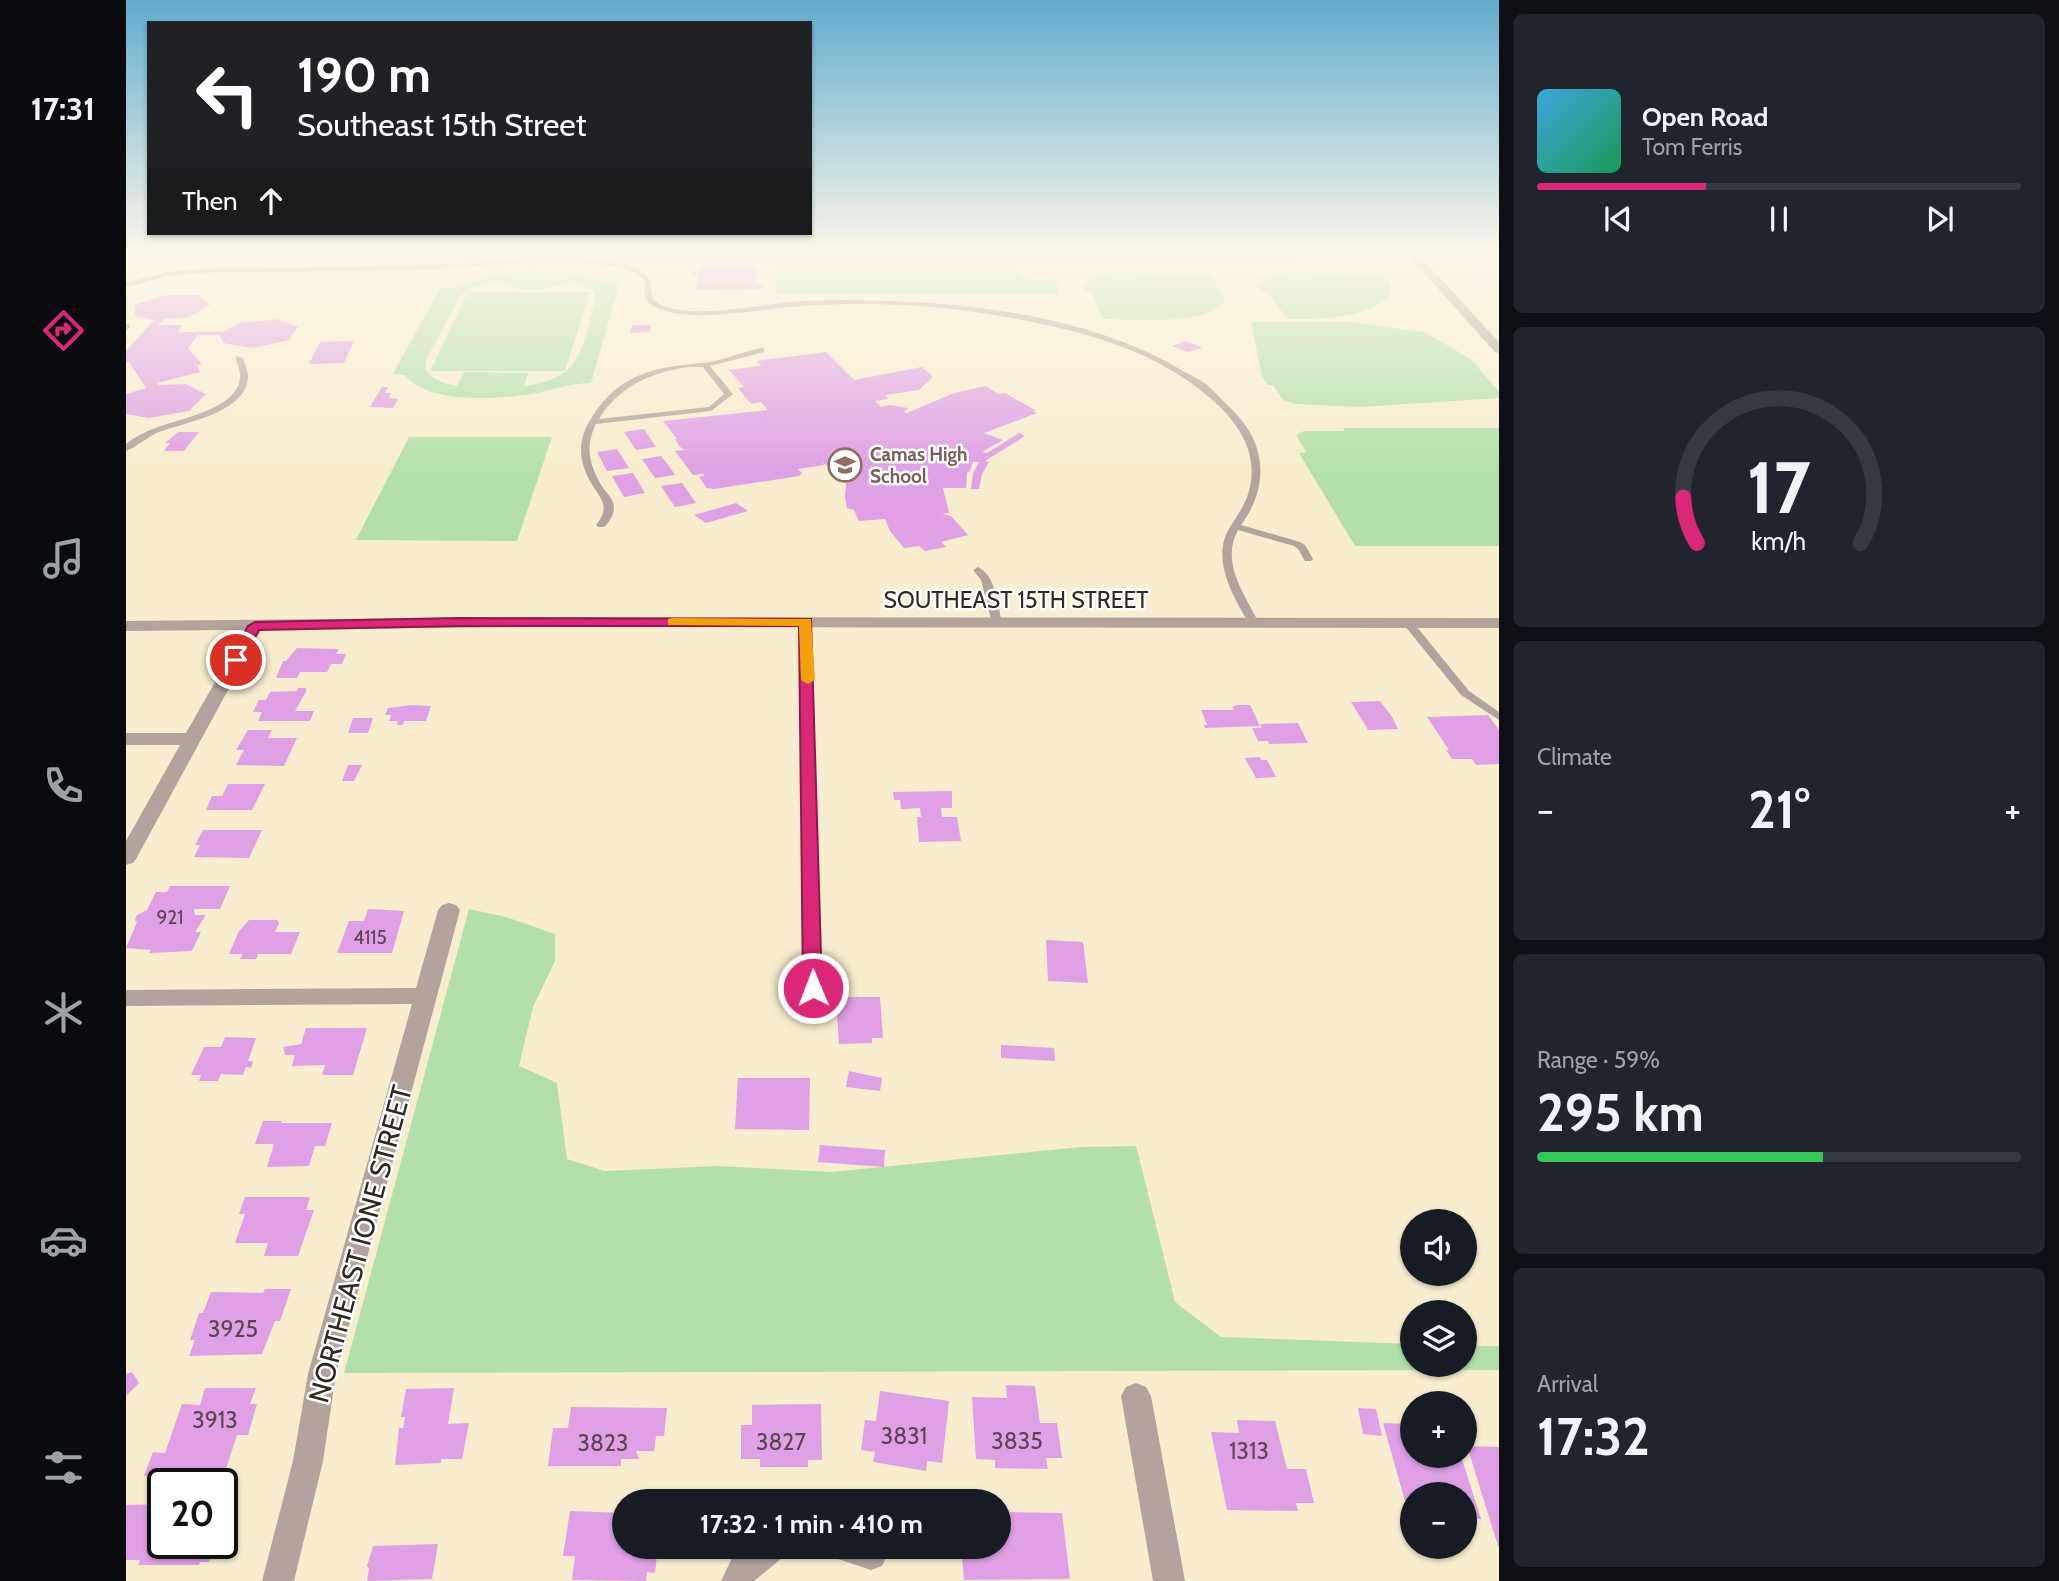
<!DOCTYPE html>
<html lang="en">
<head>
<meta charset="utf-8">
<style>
	:root { --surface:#171b24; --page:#20242c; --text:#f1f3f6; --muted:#9ea1a6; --line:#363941; --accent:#db2777 }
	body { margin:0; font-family:Cabin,sans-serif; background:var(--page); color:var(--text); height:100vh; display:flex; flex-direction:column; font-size:26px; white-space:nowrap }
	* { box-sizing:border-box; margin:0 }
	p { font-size:23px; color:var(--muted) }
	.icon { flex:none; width:38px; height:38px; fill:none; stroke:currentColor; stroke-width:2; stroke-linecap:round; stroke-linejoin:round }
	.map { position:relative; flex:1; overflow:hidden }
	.drawer { display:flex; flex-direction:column; gap:14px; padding:14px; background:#0d0f14; width:560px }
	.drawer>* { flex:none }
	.hud { position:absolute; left:21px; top:21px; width:665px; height:214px; border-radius:0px; box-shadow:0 2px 5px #0004; background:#202124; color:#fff; overflow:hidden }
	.fabs { position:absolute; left:1274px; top:1209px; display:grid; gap:14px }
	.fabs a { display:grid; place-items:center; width:77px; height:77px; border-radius:50%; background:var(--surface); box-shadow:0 2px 5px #0004; font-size:35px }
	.speed { position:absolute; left:21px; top:1468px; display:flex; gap:14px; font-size:35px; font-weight:700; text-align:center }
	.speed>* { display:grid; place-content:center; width:91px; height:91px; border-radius:50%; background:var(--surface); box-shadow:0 2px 5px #0004; line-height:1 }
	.speed .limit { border:4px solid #111; border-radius:10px; background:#fff; color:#111 }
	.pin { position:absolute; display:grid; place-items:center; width:60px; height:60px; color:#fff; margin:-30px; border:4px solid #fff; border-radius:50%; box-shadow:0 2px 7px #0007 }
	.me { position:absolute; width:77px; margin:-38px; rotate:359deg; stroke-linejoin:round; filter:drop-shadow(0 0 5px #0008) }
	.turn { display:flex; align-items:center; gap:24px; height:147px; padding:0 35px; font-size:32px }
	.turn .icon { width:91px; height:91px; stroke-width:2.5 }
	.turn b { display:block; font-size:49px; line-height:60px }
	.then { display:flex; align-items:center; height:66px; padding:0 35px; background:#0003; gap:14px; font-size:26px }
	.big { font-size:52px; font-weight:700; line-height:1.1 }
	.drawer .card { flex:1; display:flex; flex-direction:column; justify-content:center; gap:10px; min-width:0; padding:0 24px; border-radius:10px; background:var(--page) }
	.drawer .dial { align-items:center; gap:0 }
	.dial svg { height:182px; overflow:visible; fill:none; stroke:var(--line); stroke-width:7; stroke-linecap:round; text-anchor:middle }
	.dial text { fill:var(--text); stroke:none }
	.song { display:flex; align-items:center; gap:21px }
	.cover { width:84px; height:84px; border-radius:10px; background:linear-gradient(135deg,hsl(200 70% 55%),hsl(150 70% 35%)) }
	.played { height:7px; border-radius:4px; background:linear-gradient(90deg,var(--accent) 35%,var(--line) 35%) }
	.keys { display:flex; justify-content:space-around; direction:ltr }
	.heat { display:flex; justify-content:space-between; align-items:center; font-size:38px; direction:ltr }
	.charge { height:10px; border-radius:5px; background:linear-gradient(90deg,#34c759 59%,var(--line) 0) }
	.trip { position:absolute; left:486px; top:1489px; width:399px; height:70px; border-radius:35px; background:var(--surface); box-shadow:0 2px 5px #0004; font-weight:700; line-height:70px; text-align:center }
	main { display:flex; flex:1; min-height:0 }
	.tabs { display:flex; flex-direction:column; width:126px; justify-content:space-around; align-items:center; background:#090b0e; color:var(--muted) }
	.tabs .icon { width:49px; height:49px }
	.tabs .active { color:var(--accent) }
	.tabs b { font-size:32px; color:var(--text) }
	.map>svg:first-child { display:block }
	.green { fill:#b3e0aa; fill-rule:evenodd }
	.building { fill:#dfa0e5 }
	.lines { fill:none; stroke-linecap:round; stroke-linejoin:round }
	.service { fill:#b2a39d; fill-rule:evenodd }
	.minor { fill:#b2a39d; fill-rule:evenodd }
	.tertiary { fill:#b2a39d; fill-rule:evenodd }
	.route { fill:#db2777; stroke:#8e194d; stroke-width:2 }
	.slow { fill:#f59e0b }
	.labels { text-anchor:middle; stroke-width:5; stroke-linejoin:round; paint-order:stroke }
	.far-education-label { font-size:19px; font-weight:bold; fill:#785e54; stroke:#fff; text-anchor:start }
	.number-label { font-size:19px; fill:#5a4750 }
	.street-label { font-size:23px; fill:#2e291e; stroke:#fff }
	.near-number-label { font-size:23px; fill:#5a4750 }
	.near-street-label { font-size:28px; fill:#2e291e; stroke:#fff }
</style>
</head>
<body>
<main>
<nav class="tabs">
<b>17:31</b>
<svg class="icon active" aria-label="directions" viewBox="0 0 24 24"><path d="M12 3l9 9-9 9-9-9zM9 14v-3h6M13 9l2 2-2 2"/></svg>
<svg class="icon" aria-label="music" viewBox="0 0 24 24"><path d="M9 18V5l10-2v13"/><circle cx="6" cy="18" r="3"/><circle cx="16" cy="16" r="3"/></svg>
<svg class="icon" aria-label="phone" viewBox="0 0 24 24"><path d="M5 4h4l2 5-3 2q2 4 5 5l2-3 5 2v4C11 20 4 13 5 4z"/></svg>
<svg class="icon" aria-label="climate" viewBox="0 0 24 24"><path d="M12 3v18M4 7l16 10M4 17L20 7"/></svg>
<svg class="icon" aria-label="car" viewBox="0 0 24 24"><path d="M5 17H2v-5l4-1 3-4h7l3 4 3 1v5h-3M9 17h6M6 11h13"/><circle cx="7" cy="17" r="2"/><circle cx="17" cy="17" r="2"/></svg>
<svg class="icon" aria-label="filters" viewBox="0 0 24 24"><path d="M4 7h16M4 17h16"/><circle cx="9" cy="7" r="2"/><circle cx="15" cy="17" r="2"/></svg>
</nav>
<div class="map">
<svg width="1373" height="1581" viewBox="0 0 1373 1581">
	<rect width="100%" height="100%" fill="#f8edce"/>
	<path class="green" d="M339,253H1174L1179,260L505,264L488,262H334Z
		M403,271L441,272L476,281H494L465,383C444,383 427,390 406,394C373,399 302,405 279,375L267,374L314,288H325L364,275ZM369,281L396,290H412L449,281L467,290L470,300C454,350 458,378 398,386L402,373L338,372L331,386C317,383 299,379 299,362L334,296L346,288Z
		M651,271H893L896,278H929L934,294H650Z
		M988,272L1085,275L1099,299C1088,327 1004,319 977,319L966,292H959L957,285L962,284L959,277Z
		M1159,272L1258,275L1265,285V295C1237,320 1197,319 1161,319L1142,292L1136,291L1131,285L1137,284L1132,277L1160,274Z
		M342,292H464L439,371H304Z
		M1216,321L1299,332L1346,360L1373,392V398L1235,407L1170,404L1157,400L1147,385H1141L1136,376L1125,322Z
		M1217,428H1373V546H1229L1173,453L1180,452L1170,435L1178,431H1219Z
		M283,437H426L391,541L230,540Z
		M343,909L380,917L429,934V961L407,1007L393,1066L431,1083L441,1159L479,1171L592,1166L706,1172L955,1147L1010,1146L1049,1302L1095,1337L1286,1344V1365H1339V1346H1373V1370L218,1373Z"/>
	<path class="building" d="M573,266H631L629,285H637V289L570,290L572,275H565V271H572Z
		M39,295H73L84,305L63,317L38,319L32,325H56L52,332H97L114,323L150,319L172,327L163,340L127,348L97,343L94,335H72L62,348L76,364L71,365L74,372L31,383L32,385L60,384L80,394L63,411L23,418L0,414V394L20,388L3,362H0V351L28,320L9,316V305Z
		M506,325H525L524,332L504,333Z
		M228,341L218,363L183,364L194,342Z
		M1059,341L1075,347L1076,348L1061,352L1046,346Z
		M700,352L728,380L796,367L807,377L793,390L759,395L762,399L749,401L755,407L764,405L782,408L778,412L781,413L828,393L860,386L872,394L879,393L909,410L907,411L911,413L858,433L877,440L856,452L861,453L893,433L899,436L859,461L863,462L856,474L853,489H845L847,473L853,462H847L844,471L841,473L840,488H817L823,513L816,514L825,516L842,535L815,542L820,547L799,551L793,546L778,548L764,531L759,519L733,521L728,510L721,508L719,496L721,474L726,465L718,470L696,463L698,465L672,469L676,473L673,476L588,489L581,488L573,477L578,476L577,474L567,475L549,451L559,450L554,447L549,439H551L537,421L642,410L635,402L625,404L612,388L618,387L603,370L635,366L631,361Z
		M256,387H262L259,393H265L263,398L272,399L267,408L244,407Z
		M518,429L530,447L510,450L498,432Z
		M52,432H73L58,451H38L44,443H39Z
		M491,449L503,468L481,471L471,452Z
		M535,456L543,466L549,475L529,478L516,459Z
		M507,473L519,493L498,497L486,476Z
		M556,483L570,503L549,507L535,486Z
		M610,503L622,511L580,523L568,515Z
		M171,648L213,649L210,654H220L216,664H205L201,672H174L171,678H150L157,661H160Z
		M172,688H180V692L169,711H188L184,721H132L136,712H127L133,700H140L144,692L171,691Z
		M1254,701L1266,717L1272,729L1242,730L1225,702Z
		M286,705L305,706L300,721H278L277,725H271L272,721H263L265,715H259L262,708Z
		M1111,705H1124L1134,726L1079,728L1078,725H1081L1075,710H1108L1106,707Z
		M1362,715L1373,730V764L1350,765L1346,759H1326L1320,750H1323L1301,717Z
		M227,718H247L242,733H222Z
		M1172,723L1182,743L1143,744L1142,741H1132L1126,728H1136L1134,724Z
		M122,730H146L142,738H171L158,766L110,765L118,750H110Z
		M1134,757L1135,760H1141L1150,777L1130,778L1119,758Z
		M222,765H236L228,781H216Z
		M102,784H139L126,810H80L86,796H96Z
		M826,791V808H815L816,817H831L835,841L793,842L791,817H795L794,808L775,809L774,800H768L767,792Z
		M77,830H136L123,858L68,857L74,845H69Z
		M44,886H104L94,909H68L69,915H80L69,932H75L66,951L23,953L25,950L0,948L11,922L9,920L11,915L21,910L30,892H41Z
		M242,909L278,911L266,953H211L223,921H238Z
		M123,920H151L153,923L149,932H174L165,954H132L130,959H114L117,954H103L113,931Z
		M920,940L957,942L962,983L922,981Z
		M710,997H754L757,1038H746V1043L713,1044Z
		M180,1028H241L227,1075H196L199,1065L166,1066L169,1055H159L157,1047L175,1044Z
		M99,1037L130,1038L122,1061H127L125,1068L120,1067L117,1075L95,1074L92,1081H73L75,1075H65L78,1047H95Z
		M875,1045L928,1048L929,1061L875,1058Z
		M723,1071L756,1078L754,1091L720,1087Z
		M612,1078H684L683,1130L609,1129Z
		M137,1121H156L155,1123H206L199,1146H189L183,1166L141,1167L148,1144H129Z
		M694,1145L759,1150L758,1167L692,1162Z
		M119,1197H184L180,1210H188L172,1256H138L142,1243H109L119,1214H113Z
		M139,1289H165L154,1321H149L136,1354L63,1356L69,1340H64L73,1313H77L85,1292L137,1293Z
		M6,1372L13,1383L0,1396V1374Z
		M880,1385L909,1386L914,1423H931L936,1458H920L922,1469L869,1468V1460L850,1459L846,1397L881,1398Z
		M79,1388H130L124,1404H131L122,1435H111L98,1475L18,1476L27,1452L39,1453L56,1404L74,1405Z
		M328,1388L322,1424L343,1423L336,1459H315V1463L269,1465L273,1428H277L279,1417H275L280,1389Z
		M754,1391L823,1401L816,1463L801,1461L800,1471L747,1462L749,1452L735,1450L739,1420L750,1421Z
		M695,1404L696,1460H682V1467H634V1459H615V1425H626V1405Z
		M445,1407L541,1408L538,1436H530L528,1451H510L513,1459H495V1466H422L427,1428H442Z
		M1232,1408L1250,1409L1256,1436L1237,1434Z
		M1111,1420L1149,1421L1161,1469H1180L1188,1503H1170L1172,1511L1101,1510L1085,1432L1113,1433Z
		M1257,1423L1286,1424V1456H1335L1355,1519L1339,1518V1494H1286V1512H1282Z
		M1341,1446L1373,1447V1546H1372Z
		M96,1503H104L97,1528H96Z
		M37,1504V1544H88L83,1562H74L73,1565H12L14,1560H0V1505Z
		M444,1511L499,1513V1547H538L537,1556H531L529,1573L521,1572L520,1581L446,1580L449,1556H437Z
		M873,1512L936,1513L944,1579L838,1580L835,1547H873Z
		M312,1544L306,1579L241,1581L243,1569L241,1566L247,1546Z"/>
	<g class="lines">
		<path class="service" d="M440,259C467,260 508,257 525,281C525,294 525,301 538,306C568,319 640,304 675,301C713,299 750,300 787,302C878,307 978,324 1057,371C1065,375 1073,379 1080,384C1087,390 1093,397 1099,403C1110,413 1119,423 1126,436C1141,467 1135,498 1115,525L1174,542L1179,545L1187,559L1185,561H1179L1172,549L1168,546L1112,530C1094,562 1119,595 1133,623L1132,625H1124C1106,595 1083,556 1106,524C1115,510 1123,498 1125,481C1129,451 1114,427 1094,407C1034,348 947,328 867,315C805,304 739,302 677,306C635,308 580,322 540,311C521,306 517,299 519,281C510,271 498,268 485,266C425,258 364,266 303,269C226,272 149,271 72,273L42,276L0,287V283L42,272L72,269L272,266Z
			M0,324H3L4,328L0,330Z
			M635,348H638V352L584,366L607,394L585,411L470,424C458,447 464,467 477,488C480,492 485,497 487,502C490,511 485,521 478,527H472L470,525C485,507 475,499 465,483C452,459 451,440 466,417C494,373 529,367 577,363C596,361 616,352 635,348ZM563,367H577L598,394L583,407L473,419C493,386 526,372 563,367Z
			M110,356L117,358C119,365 123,372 122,379C118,413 60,422 33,432C21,437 12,446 0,451V444C9,437 18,432 29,428C52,419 113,409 114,377C115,370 110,363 110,356Z
			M852,567C870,576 872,605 876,623L875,625H867L866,623L855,580L847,570Z
			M680,619L685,622L694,988L692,991H682L680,988L675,622Z
			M1282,620L1286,621L1343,691L1373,712V720L1335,695L1278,625L1277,623L1278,621Z"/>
		<path class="minor" d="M1280,253H1291L1373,342V353L1369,352Z
			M129,621L137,626L10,859L7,863L0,865V841L54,745H0V733H60L121,626Z
			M323,903L330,905L334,910L210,1374L197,1461L168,1581H136L167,1461L182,1374L286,1004L0,1006V990L290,988L312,910L316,905Z
			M619,1547H661L656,1558L628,1581H595L607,1556Z
			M704,1547H757L761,1555L756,1566L745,1570L709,1558Z"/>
		<path class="tertiary" d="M406,617L1373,618V628L406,627L0,631V621Z
			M1010,1383L1020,1387L1025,1396L1059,1581H1027L995,1396L1000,1387Z"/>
	</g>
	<linearGradient id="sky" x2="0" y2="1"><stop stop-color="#61acce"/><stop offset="0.53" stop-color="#fcf7e9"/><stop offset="1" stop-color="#fcf7e9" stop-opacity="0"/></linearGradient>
	<rect width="1373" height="474" fill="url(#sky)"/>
	<path class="route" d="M333,618L685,619L696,988L693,993H680L677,988L673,626H333L133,630L115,663H105L103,660L122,626L129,622Z"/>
	<path class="slow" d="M546,618L685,619L689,680L682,684L675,680L673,626L542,625V619Z"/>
	<defs>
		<symbol id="school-ring" viewBox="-11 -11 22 22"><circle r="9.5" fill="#fff" stroke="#8d6e63" stroke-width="1.5"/><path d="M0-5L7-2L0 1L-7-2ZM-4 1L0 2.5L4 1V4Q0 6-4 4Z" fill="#8d6e63"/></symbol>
	</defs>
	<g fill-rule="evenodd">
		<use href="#school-ring" x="700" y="446" width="38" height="38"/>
	</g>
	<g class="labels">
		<g class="far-education-label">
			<text x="744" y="461">Camas High<tspan x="744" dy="22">School</tspan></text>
		</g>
		<g class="number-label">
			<text x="44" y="924">921</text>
			<text x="244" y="944">4115</text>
		</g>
		<g class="street-label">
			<text x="890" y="608">SOUTHEAST 15TH STREET</text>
		</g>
		<g class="near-number-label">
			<text x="107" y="1337">3925</text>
			<text x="89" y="1428">3913</text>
			<text x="778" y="1444">3831</text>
			<text x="891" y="1449">3835</text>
			<text x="655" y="1450">3827</text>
			<text x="477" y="1451">3823</text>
			<text x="1123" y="1459">1313</text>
		</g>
		<g class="near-street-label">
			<text transform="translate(234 1244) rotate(-75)" y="10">NORTHEAST IONE STREET</text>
		</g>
	</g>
</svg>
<div class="fabs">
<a><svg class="icon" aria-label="sound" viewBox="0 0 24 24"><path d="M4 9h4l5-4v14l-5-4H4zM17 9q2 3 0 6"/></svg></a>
<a><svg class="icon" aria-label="layers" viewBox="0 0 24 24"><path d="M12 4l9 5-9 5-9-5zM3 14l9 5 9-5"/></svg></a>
<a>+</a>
<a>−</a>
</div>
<div class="speed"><div class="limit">20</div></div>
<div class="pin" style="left:110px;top:660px;background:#d93025"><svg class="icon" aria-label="arrive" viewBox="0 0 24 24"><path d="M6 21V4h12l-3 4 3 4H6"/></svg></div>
<svg class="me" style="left:687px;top:988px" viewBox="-20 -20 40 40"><circle r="17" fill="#db2777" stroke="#fff" stroke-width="3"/><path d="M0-11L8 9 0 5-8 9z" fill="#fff"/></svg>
<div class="trip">17:32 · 1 min · 410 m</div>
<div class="hud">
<div class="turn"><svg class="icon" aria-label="left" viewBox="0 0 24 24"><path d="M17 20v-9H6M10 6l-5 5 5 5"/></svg><div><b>190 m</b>Southeast 15th Street</div></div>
<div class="then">Then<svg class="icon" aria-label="ahead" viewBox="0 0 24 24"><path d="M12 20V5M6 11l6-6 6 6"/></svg></div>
</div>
</div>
<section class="drawer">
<div class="card">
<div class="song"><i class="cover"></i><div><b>Open Road</b><p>Tom Ferris</p></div></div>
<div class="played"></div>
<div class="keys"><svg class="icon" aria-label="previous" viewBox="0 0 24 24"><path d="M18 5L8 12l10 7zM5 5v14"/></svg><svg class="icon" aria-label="pause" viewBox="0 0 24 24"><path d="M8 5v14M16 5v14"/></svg><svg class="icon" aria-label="next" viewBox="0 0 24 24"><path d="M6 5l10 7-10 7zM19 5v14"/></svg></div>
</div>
<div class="card dial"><svg viewBox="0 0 100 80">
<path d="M14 69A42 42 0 1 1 86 69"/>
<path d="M14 69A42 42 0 0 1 8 49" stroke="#db2777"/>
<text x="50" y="56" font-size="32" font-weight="700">17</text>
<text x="50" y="72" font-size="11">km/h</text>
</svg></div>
<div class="card"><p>Climate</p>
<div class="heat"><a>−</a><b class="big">21°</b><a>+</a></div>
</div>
<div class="card"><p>Range · 59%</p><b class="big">295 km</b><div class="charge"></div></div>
<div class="card"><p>Arrival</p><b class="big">17:32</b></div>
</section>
</main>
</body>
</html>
